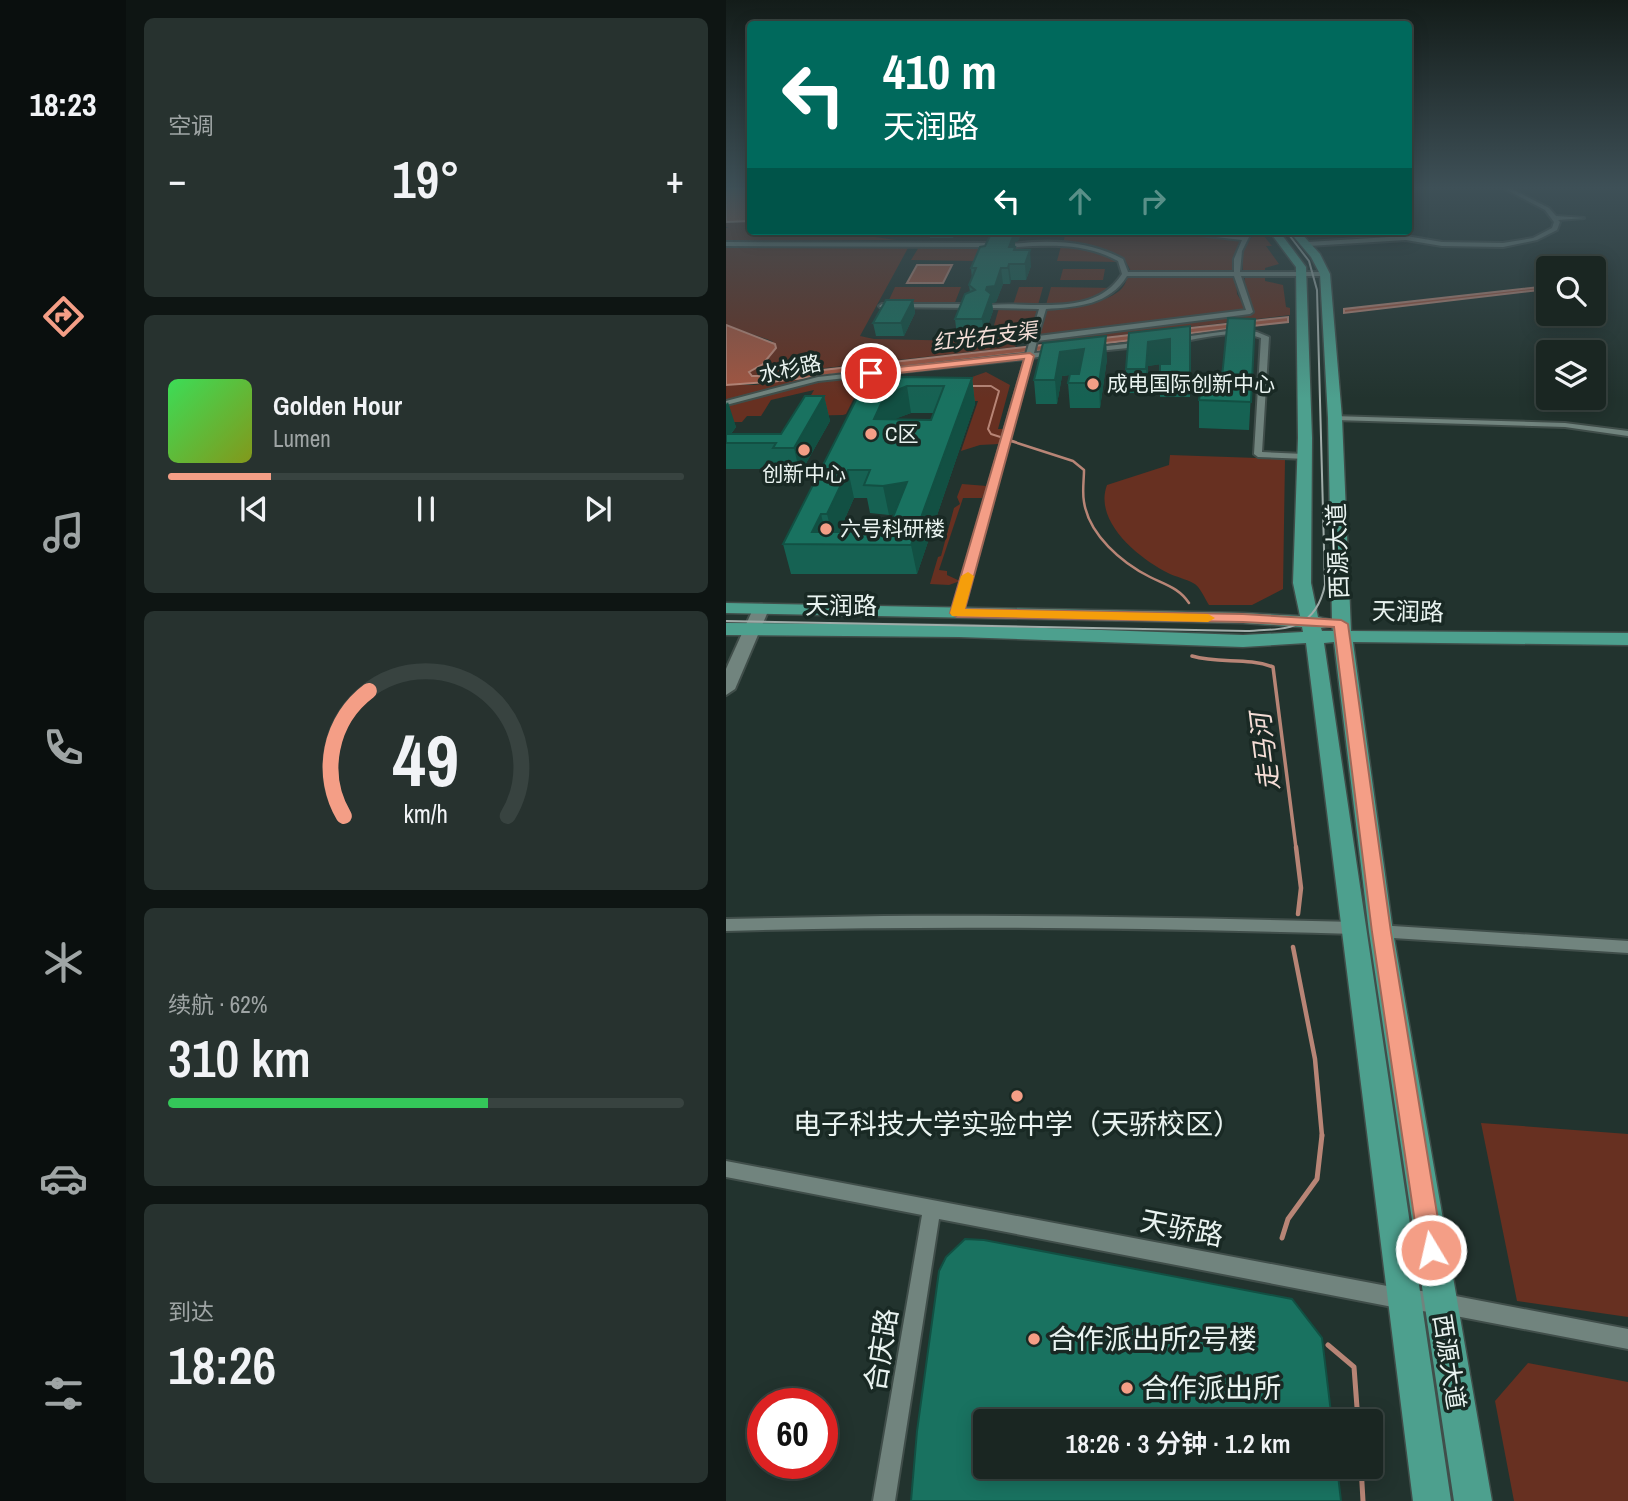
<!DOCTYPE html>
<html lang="zh">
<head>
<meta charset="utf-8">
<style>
	:root { --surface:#1a2622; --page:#27322f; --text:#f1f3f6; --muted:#9fa5a5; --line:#384340; --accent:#f49e86 }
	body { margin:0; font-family:"Archivo Narrow","Noto Sans SC",sans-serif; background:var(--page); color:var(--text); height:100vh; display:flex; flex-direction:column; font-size:26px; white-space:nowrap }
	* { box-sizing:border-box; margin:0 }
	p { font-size:23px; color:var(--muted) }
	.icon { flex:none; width:38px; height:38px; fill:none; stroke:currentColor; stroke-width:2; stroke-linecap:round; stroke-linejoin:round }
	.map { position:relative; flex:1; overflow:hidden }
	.panel { display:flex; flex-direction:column; gap:18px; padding:18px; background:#0e1513; width:600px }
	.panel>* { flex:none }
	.banner { position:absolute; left:21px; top:21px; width:665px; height:214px; border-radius:7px; box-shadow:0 4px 18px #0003,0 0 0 2px var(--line); background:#00695c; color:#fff; overflow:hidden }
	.tools { position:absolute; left:810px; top:256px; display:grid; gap:14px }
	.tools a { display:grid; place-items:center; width:70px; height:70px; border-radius:7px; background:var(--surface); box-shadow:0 4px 18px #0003,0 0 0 2px var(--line); font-size:35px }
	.speed { position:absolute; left:21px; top:1388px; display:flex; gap:14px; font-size:35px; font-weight:700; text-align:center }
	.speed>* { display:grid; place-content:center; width:91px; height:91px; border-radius:50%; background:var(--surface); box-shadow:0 4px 18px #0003,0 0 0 2px var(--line); line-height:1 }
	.speed .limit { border:10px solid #d22; background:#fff; color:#111 }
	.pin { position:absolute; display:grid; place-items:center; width:60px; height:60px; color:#fff; margin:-30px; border:4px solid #fff; border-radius:50%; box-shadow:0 2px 7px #0007 }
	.me { position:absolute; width:77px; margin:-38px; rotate:351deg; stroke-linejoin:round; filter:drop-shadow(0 0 5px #0008) }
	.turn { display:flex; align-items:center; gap:24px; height:147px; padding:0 21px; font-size:32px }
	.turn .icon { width:91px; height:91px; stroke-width:2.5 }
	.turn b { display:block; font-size:49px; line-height:60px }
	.lanes { display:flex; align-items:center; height:66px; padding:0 21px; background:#0003; justify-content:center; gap:35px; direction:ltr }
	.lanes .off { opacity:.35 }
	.big { font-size:52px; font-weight:600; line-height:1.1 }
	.panel .widget { flex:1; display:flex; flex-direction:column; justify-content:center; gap:10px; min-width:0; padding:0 24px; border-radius:10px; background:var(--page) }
	.panel .dial { align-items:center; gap:0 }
	.dial svg { height:182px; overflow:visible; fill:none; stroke:var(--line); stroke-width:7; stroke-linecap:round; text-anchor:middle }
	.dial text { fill:var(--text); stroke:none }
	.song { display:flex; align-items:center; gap:21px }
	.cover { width:84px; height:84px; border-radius:10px; background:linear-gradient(135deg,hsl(130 70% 55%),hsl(70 70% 35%)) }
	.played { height:7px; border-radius:4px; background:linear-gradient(90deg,var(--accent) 20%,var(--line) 20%) }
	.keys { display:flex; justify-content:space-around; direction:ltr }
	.heat { display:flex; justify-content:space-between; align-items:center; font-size:38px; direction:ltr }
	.charge { height:10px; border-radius:5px; background:linear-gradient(90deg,#34c759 62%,var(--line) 0) }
	.trip { position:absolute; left:247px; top:1409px; width:410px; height:70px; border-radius:7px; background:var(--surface); box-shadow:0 4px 18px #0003,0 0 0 2px var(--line); font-weight:600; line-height:70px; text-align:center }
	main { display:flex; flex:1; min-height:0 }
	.dock { display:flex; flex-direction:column; width:126px; justify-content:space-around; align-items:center; background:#0a0f0e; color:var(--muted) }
	.dock .icon { width:49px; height:49px }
	.dock .on { color:var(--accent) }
	.dock b { font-size:32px; color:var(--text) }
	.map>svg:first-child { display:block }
	.green { fill:#673021 }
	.water { fill:#a35641; stroke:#b88576; stroke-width:2 }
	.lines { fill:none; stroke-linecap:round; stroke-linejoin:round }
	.stream-far4 { stroke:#b88576; stroke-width:2 }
	.stream-far3 { stroke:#b88576; stroke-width:2.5 }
	.stream-far2 { stroke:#b88576; stroke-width:3.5 }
	.stream-far1 { stroke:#b88576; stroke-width:4.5 }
	.stream { stroke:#b88576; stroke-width:5 }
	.street-casing { stroke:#404e4a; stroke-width:4 }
	.secondary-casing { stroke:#404e4a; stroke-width:4 }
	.primary-casing { stroke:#404e4a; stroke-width:3 }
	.street { fill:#71847e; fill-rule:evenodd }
	.secondary { fill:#71847e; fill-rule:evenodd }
	.primary { fill:#4da08e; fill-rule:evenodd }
	.tram { stroke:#a0aca9; stroke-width:2 }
	.wall { fill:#166253; fill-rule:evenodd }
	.shaded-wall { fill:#125043 }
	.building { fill:#197260; stroke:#125043; stroke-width:2; fill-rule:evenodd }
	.route { fill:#f49e86; stroke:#9f6757; stroke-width:2 }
	.slow { fill:#f59e0b }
	.poi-dot { fill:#f49e86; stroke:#192924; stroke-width:2.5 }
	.labels { text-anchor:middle; stroke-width:7; stroke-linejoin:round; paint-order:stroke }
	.far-water-label { font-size:21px; font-style:italic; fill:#f5ded7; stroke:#192924 }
	.far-street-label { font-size:21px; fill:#e9f3f0; stroke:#192924 }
	.far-poi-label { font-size:21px; fill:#e9f3f0; stroke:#192924; text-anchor:start }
	.street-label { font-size:24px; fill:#e9f3f0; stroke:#192924 }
	.water-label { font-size:26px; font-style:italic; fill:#f5ded7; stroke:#192924 }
	.near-poi-label { font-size:28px; fill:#e9f3f0; stroke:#192924; text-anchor:start }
	.near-street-label { font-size:28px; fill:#e9f3f0; stroke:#192924 }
</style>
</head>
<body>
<main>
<nav class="dock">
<b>18:23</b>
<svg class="icon on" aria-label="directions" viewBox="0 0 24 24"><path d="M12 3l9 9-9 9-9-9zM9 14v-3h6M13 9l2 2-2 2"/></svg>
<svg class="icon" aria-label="music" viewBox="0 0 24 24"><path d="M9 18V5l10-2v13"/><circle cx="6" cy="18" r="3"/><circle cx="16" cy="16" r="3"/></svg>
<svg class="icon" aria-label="phone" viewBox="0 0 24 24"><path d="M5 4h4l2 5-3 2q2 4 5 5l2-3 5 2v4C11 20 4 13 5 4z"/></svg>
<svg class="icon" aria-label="climate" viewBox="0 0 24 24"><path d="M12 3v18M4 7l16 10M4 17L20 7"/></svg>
<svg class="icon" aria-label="car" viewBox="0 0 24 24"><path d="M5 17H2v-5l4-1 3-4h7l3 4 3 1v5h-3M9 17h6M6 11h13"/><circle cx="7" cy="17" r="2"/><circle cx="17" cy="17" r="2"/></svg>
<svg class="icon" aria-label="filters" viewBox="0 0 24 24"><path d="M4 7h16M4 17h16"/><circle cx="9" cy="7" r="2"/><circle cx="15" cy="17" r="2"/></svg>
</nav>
<section class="panel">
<div class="widget"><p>空调</p>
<div class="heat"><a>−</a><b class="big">19°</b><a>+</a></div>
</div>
<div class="widget">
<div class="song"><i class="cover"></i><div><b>Golden Hour</b><p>Lumen</p></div></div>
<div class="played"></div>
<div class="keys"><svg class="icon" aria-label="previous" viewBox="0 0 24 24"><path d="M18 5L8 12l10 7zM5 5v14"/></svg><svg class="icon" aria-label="pause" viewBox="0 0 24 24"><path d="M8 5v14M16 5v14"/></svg><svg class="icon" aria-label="next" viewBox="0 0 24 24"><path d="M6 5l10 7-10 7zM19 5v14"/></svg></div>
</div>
<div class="widget dial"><svg viewBox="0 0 100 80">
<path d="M14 69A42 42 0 1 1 86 69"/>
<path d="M14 69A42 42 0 0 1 25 14" stroke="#f49e86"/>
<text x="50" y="56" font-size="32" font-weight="700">49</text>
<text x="50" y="72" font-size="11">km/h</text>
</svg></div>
<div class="widget"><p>续航 · 62%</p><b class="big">310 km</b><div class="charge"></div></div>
<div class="widget"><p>到达</p><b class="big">18:26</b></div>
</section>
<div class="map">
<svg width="902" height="1501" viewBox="0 0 902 1501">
	<rect width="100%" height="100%" fill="#22332e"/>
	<path class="green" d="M24,221V231H136L142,236L170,240L0,241V228L3,227H0V223Z
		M340,231H433L515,240L509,252L507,273H409L405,272C396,245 360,246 337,244Z
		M527,231H534L546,246H540L553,264L539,268V271H517L516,252L527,235Z
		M197,246H255L248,261L185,260L193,247Z
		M335,246L373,251L394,262L331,261Z
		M0,248H182L134,336L148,339L292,342L289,347L26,376L23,372L35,366L50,348L46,341L0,325Z
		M337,269H379L377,280H334Z
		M407,276H506L510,278L511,294L521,310L313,335L319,310C342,305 395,306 401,278Z
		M519,278H539V281L557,285L560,307L564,308V315L320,344V342H316L317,340L526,313L528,311L518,284Z
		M169,287H235L228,305H169L162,302Z
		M293,287H317L312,305H287Z
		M325,287L389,288C369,301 344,304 320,305Z
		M273,308L311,310L302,339H264Z
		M293,352L292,355L90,378L0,401V385H30L67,377Z
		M260,372L284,385L272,429H277L273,444L254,445L235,451L252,401H222L232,382Z
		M136,375L138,378L120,414L117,415L73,416L88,390L45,400L35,416H21L16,422H0V404L77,384Z
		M444,455L559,459L557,589L526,605H483C479,599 474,586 467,583C460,579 450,577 442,573C414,559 367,522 381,485L443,465Z
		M236,484L261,486L256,498H237L213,570L221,571V575L234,581L223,585L204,584L212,557L215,556L228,508L234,504L231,497Z
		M755,1123L902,1134V1317L791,1301Z
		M802,1363L902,1382V1501H788L769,1401Z"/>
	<path class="water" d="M0,189H24V221L0,222Z
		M191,265H226L217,283H181Z
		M822,286V289L618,313V309Z
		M562,317V322L43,382L44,376Z
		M0,325L49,344L50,348L37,364L23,372L26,376H41L40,382L0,385Z"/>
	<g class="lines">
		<path class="stream-far4" d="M164,373L174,382
			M244,386H265L273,391L262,429L265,434L290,442"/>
		<path class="stream-far3" d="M285,441L347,461L358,470C358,480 356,492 358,502C363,535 396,563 424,577C440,585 453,588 463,603"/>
		<path class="stream-far2" d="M466,656C493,664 521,657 547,667L570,848"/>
		<path class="stream-far1" d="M570,847L575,888L572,914
			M567,947L589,1059L596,1136"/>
		<path class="stream" d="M556,1238L562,1219L591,1179L596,1135
			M602,1345L628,1367L632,1421
			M635,1466L637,1501"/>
		<defs>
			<path id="street" d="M779,189H786L823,208L830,216L858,218L832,220L834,222L831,230L811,240L777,247L716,246L680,240L582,246L579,244L582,242L680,236L716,242L777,243L807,238L826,228L828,222L819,210Z
				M439,231L518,237L520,231H526L516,251L514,272H599L602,274L599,276H515L527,312L524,314L311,341L308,353L331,351L335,353L306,358L235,615H227L226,613L299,359L92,381L0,405V401L92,377L300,354L313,309L267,308L265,307V305C308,301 368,318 396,274L392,261C360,243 325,245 289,247L287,244C324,239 364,241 397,259L402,272H508V259L516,240ZM401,276H508L520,310L312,336L320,309C352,307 383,305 401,276Z
				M0,242L270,243L273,245L270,247L0,246Z
				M156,304H246L249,306L246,308L154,307L153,306Z
				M509,330L531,332L543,337L536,452L578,454L582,457L581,459L532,457L528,454L535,338C510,328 476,339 450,342L446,340L450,338Z
				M418,342H421V346L363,352L359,350L363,348Z
				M606,416L839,423L902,431V436L839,427L609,420H606Z
				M157,916C315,915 472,918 629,922L634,924L636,928L634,932L629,934C419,928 210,925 0,931V919Z
				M651,925L902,941V953L651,937L646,935L644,931L646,927Z
				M0,1161L677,1289L714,1293L902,1329V1349L714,1313L677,1309L213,1219L169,1501H147L196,1215L0,1177Z"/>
			<path id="secondary" d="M35,604L43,609L9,689L0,695V669L27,609Z"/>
			<path id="primary" d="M543,231H553L580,267L586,438L585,583L592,617L606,620L602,418L594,274L585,257L563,231H573L594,254L604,274L616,418L625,631L902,633V645L627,642L667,932L766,1501H728L643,932L608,642L598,643L725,1501H687L580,643L517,647L233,637L0,635V623L233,625L517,635L577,632L576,627L517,623L0,613V603L517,613L574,616L567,583L572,438L570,267ZM606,626L607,631H596L595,628Z"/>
		</defs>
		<use href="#street" class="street-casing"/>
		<use href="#secondary" class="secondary-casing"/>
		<use href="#primary" class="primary-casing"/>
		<use href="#street" class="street"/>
		<use href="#secondary" class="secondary"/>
		<use href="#primary" class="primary"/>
		<path class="tram" d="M0,621L520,631C560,629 589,631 599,585L591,290L583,261L560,231"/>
	</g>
	<path class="wall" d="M203,231H230L227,238H204Z
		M269,231H296L292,241L289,242V250L305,266L300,280H285L284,284H277L270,302L266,303L267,311L258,336H231L229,319L244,292L243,285L246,279L245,268L269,232Z
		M187,300L189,313L178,336H150L147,323Z
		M529,319L523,430L473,428V400L495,387Z
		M403,333L464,373V397H434V364L422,366L421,393H401L400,369Z
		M381,359L374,408H344L342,383L344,375L336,376L331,404H310L308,380Z
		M175,377L246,378L249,404L191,574H65L57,544ZM185,413H208L205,420L168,419ZM128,498H141L144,513L163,515L168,514L161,532H113Z
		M98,396L104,421L74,474H54L52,469H0V402L10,427L5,434H55Z"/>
	<path class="shaded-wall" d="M226,231H230L227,238Z
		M283,231H296L292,241L289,242L290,262L289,265L288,253L285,262Z
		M304,250L305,266L300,280L299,264Z
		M283,264L285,280L284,284L282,268Z
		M275,268L277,284L270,302L266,303L267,311L258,336L256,319L261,287Z
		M187,300L189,313L178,336L175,323Z
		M380,336L381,359L374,408L373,383Z
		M444,339V363L422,366L421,393L420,369L422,342Z
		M358,349L359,373L336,376L331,404L329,380L334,352Z
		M246,378L249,404L191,574L185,545Z
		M181,386L185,413L164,421L148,419L159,395Z
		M98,396L104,421L74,474L68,448Z
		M2,402L10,427L0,440V405Z
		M122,470L128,498L108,543L101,514Z
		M181,482L186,511L163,515L157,486Z
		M95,514L102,543L86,532Z"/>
	<path class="building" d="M273,231H285L288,234L283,247H289L288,250H304L299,264H283L282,268H275L269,286L261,287L260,290L265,294L256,319H229L239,294L249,290L243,285L250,268H245L254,247L259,246L265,234Z
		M160,300H187L175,323H147Z
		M502,318L529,319L525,402L473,400L475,386L495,387Z
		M464,326V373L434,372V364H444V339L422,342L420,369H400L403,333Z
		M380,336L373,383H342L344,374H353L358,349L334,352L329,380H308L317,343Z
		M175,377L246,378L185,545L57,544L133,394ZM181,386H218L205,420L148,419L159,395ZM122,470H144L138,485L157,486L181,482L161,532H86L95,514H101Z
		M79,396H98L68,448H47L50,443H0V434H55Z
		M239,1239L258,1240L566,1299L596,1338L606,1421H259V1466H611L615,1501H185L191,1431L213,1271L220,1257Z"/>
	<linearGradient id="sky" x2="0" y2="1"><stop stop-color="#131c19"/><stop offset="0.47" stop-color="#3e5057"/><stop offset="1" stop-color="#3e5057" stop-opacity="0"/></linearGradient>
	<rect width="902" height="399" fill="url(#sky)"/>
	<path class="route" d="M304,353L308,356L239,609L517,614L615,620L622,624L665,932L717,1250L714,1259L705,1262L697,1259L693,1250L646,932L608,627L517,622L231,617L224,613L298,359L145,376L140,373L145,370Z"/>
	<path class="slow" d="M242,572L248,576L239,609L482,614L489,618L482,622L226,616L224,613L235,576Z"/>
	<g class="poi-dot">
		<circle cx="367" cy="384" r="7"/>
		<circle cx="145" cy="434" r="7"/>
		<circle cx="78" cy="450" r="7"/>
		<circle cx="100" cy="529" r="7"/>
		<circle cx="291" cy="1096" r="7"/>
		<circle cx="308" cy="1339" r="7"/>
		<circle cx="401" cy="1388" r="7"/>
	</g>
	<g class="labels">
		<g class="far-water-label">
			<text transform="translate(259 337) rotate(-7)" y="7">红光右支渠</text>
		</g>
		<g class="far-street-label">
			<text transform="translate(64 369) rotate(-12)" y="7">水杉路</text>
		</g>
		<g class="far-poi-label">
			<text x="381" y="391">成电国际创新中心</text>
			<text x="159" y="441">C区</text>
			<text x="78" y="481" text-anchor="middle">创新中心</text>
			<text x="114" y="536">六号科研楼</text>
		</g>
		<g class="street-label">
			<text transform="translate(612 551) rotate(-92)" y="8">西源大道</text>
			<text x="115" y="614">天润路</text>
			<text transform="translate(682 612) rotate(1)" y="8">天润路</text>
			<text transform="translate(723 1362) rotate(81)" y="8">西源大道</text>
		</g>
		<g class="water-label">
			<text transform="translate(539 752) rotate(-97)" y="9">走马河</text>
		</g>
		<g class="near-poi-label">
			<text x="291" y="1134" text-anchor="middle">电子科技大学实验中学（天骄校区）</text>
			<text x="322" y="1349">合作派出所2号楼</text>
			<text x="415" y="1398">合作派出所</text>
		</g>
		<g class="near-street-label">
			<text transform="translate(456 1228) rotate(11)" y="10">天骄路</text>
			<text transform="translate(155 1350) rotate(-81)" y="10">合庆路</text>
		</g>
	</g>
</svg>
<div class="tools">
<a><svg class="icon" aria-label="search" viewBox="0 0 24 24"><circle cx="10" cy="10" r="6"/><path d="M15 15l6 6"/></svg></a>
<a><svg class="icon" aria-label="layers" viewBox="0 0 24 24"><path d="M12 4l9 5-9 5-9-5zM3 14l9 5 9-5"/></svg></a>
</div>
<div class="speed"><div class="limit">60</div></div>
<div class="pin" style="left:145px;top:373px;background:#d93025"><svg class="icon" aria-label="arrive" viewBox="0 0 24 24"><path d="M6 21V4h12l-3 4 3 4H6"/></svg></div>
<svg class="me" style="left:705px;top:1250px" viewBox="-20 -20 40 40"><circle r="17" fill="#f49e86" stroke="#fff" stroke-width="3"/><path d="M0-11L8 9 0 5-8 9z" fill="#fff"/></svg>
<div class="trip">18:26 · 3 分钟 · 1.2 km</div>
<div class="banner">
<div class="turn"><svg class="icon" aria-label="left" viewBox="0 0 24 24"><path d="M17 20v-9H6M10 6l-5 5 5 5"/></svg><div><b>410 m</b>天润路</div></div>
<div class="lanes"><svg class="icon" aria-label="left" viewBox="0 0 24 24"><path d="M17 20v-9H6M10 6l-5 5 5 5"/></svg><svg class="icon off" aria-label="ahead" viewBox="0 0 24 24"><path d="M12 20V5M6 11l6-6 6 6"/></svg><svg class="icon off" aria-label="right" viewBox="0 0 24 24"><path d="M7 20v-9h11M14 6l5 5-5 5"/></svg></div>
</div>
</div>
</main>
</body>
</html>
